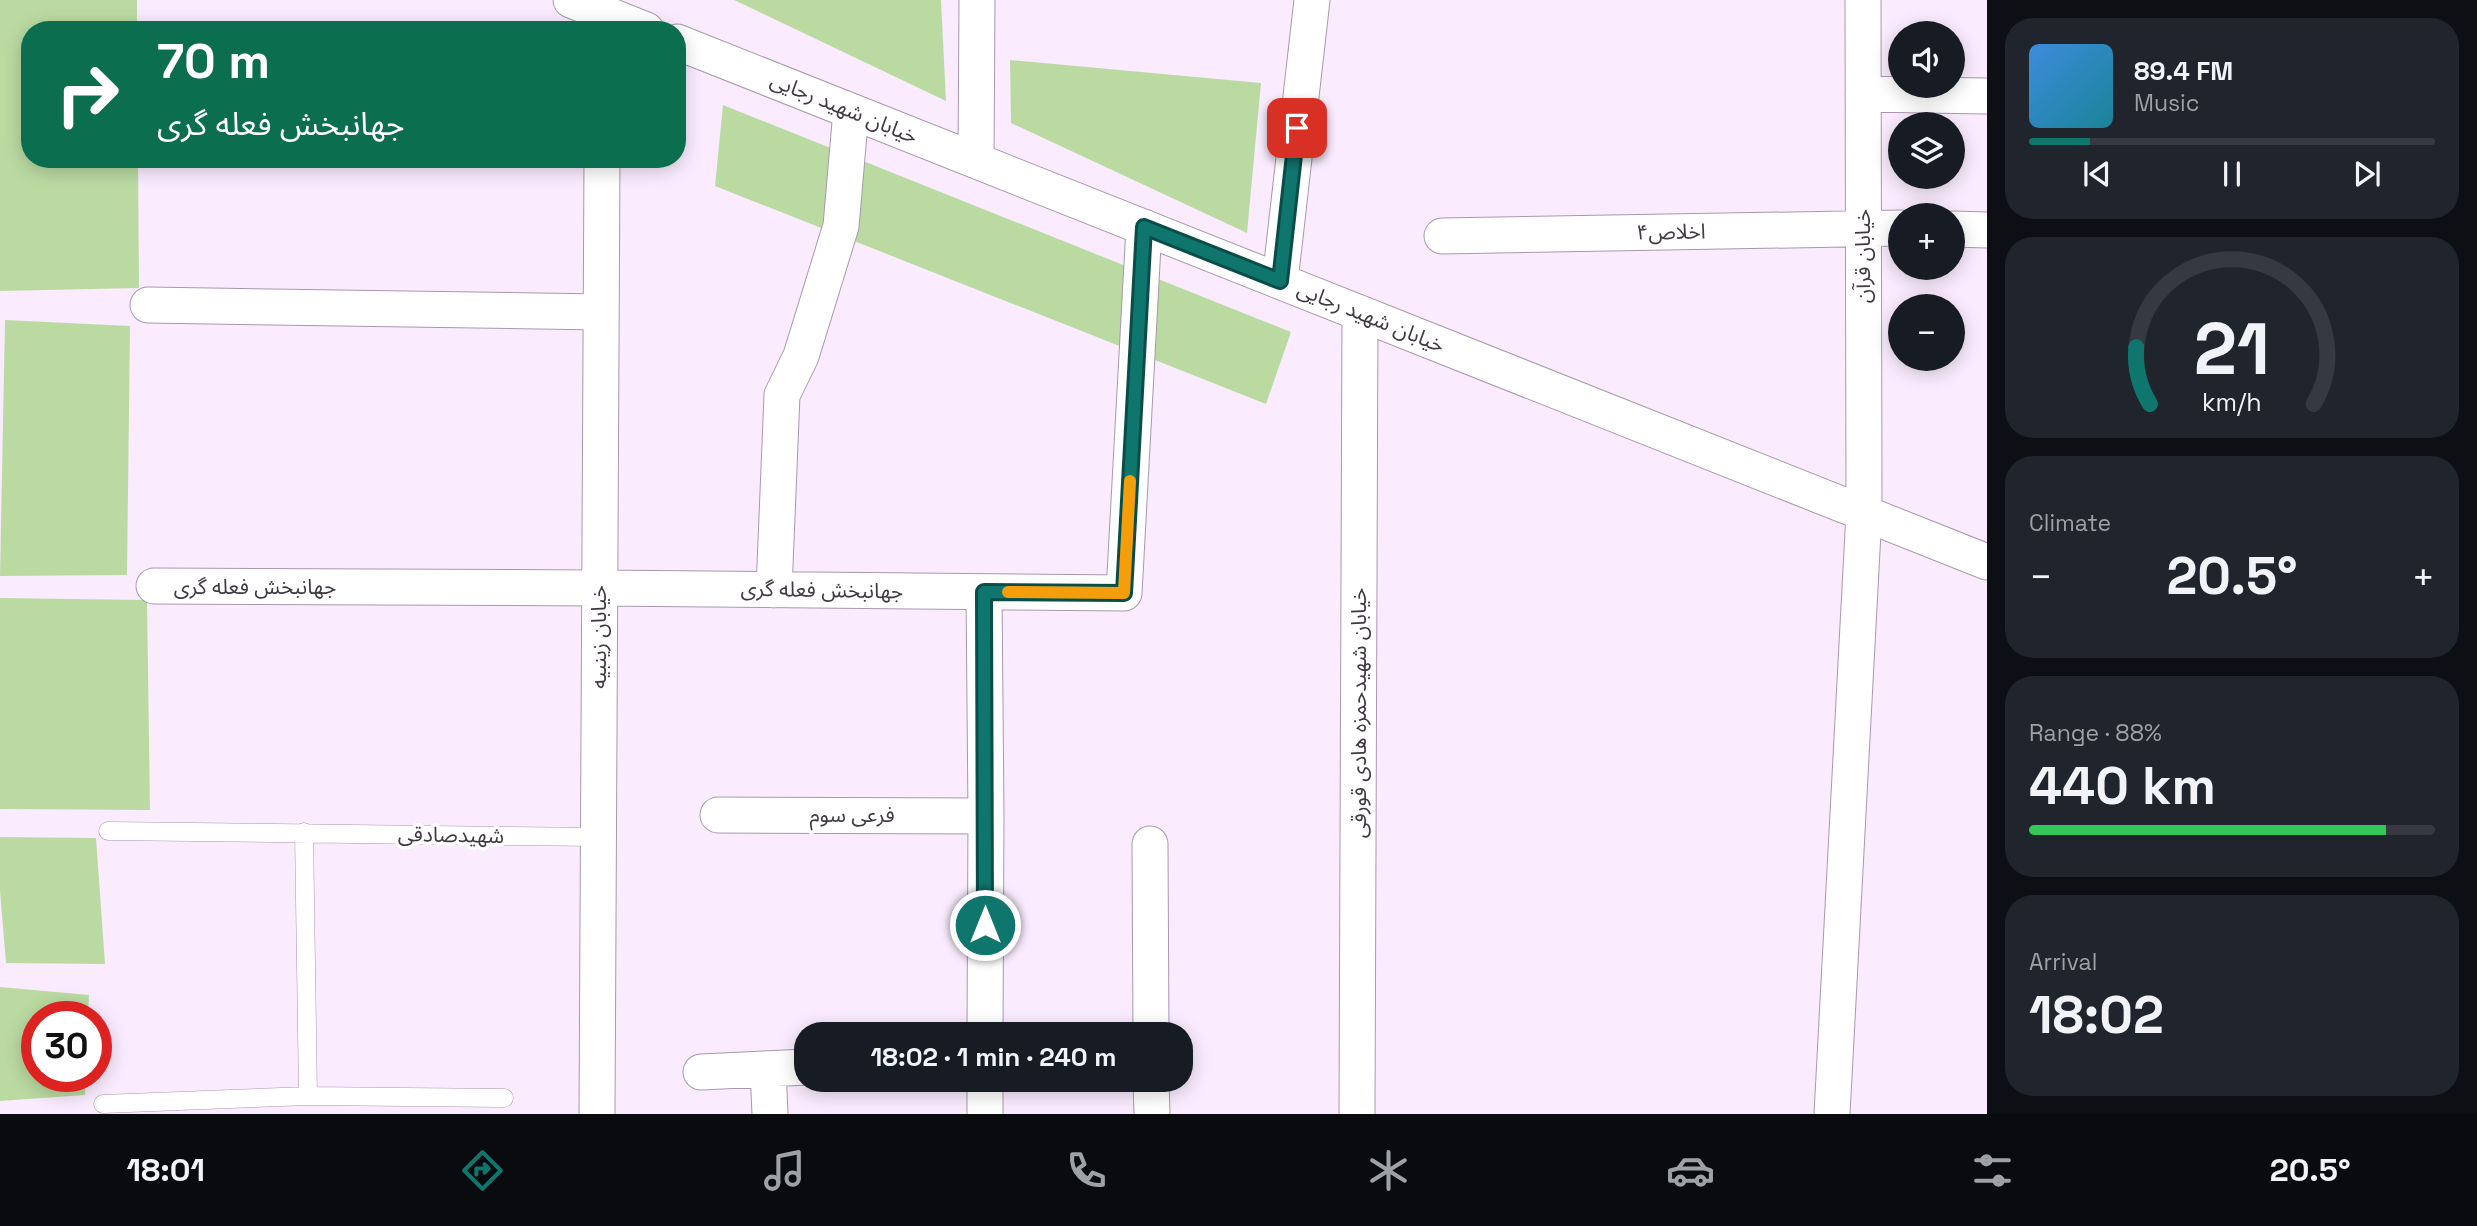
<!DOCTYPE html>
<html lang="en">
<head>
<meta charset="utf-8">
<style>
	:root { --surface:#171b24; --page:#20242c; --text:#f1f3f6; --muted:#9ea1a6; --line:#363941; --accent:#0f766e }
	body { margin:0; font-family:"Space Grotesk","Noto Sans Arabic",sans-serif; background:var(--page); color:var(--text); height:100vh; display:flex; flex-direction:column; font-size:26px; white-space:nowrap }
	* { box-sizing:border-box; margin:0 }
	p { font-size:23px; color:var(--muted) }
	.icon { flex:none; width:38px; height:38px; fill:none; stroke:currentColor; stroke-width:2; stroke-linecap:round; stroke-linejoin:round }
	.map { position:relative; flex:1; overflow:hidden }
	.panel { display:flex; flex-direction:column; gap:18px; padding:18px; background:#0d0f14; width:490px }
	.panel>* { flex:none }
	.banner { position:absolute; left:21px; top:21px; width:665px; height:147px; border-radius:28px; box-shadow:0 4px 18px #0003; background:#0b6e4f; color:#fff; overflow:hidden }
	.buttons { position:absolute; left:1888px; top:21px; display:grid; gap:14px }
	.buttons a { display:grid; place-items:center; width:77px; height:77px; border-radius:50%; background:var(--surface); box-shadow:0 4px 18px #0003; font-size:35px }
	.speed { position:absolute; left:21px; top:1001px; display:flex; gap:14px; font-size:35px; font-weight:700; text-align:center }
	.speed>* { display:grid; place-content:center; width:91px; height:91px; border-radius:50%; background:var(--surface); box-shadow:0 4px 18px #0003; line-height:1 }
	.speed .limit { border:10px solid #d22; background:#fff; color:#111 }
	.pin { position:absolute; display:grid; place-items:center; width:60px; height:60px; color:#fff; margin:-30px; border-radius:14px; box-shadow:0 4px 10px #0006 }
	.me { position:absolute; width:77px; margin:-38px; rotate:0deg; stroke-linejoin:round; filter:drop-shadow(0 0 5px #0008) }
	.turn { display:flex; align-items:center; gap:24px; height:147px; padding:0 21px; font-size:32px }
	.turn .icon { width:91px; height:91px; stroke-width:2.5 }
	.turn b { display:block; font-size:49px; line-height:60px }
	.big { font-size:52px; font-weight:700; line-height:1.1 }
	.panel .widget { flex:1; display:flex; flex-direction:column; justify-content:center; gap:10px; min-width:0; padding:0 24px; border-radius:28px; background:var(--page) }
	.panel .dial { align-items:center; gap:0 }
	.dial svg { height:182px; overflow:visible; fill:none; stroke:var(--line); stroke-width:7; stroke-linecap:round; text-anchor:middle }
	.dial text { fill:var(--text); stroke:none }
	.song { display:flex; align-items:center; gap:21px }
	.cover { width:84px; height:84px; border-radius:10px; background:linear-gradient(135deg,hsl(210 70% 55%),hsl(190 70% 35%)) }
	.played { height:7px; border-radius:4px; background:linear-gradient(90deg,var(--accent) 15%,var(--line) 15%) }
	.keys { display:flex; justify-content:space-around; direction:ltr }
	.heat { display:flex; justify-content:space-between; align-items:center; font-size:38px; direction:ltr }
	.charge { height:10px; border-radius:5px; background:linear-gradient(90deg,#34c759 88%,var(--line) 0) }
	.trip { position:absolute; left:794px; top:1022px; width:399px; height:70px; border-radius:28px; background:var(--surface); box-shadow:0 4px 18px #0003; font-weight:700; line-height:70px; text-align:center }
	.tab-bar { display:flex; height:112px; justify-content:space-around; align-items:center; background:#090b0e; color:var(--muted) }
	.tab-bar .icon { width:49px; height:49px }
	.tab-bar .on { color:var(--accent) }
	.tab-bar b { font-size:32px; color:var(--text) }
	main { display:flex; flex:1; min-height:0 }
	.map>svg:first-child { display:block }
	.green { fill:#bbdaa2 }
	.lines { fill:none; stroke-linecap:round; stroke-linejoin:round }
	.lane-casing { stroke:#a898ad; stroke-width:19 }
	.street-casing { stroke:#a898ad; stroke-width:37 }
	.lane { stroke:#fff; stroke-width:18 }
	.street { stroke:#fff; stroke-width:35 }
	.route-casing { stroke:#0a4d48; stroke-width:18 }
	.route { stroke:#0f766e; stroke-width:12 }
	.slow { stroke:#f59e0b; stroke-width:12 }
	.labels { text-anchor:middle; stroke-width:7; stroke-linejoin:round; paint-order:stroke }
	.street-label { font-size:21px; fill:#403942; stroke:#fff }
</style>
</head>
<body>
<main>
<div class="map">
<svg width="1987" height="1114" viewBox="0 0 1987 1114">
	<rect width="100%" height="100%" fill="#faecfe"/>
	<path class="green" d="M0,0H137V30H30V159H138L139,288L0,291Z
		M734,0H941L946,101Z
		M1010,60L1261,83L1247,233L1011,123Z
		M723,105L1291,332L1266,404L715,186Z
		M5,320L130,326L127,575L0,576Z
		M0,598L147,600L150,810L0,809Z
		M0,837L96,838L105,964L6,963L0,891Z
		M0,987L89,995L88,1017H37V1076H86L85,1095L0,1101Z"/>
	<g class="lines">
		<defs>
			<path id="lane" d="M108,831L598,837
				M308,1096L504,1098
				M103,1104L308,1096L304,832"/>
			<path id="street" d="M571,0L646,30
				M677,42L1987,562
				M1863,94L1987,96
				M976,160L977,0
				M1953,229L1987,230
				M1442,236L1900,228
				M1280,281L1312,0
				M148,305L601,312
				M154,586L600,588L1124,593L1144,227
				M774,590L782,395L801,356L841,226L851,111
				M984,592L986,816L985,1034
				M718,815L986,816
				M1150,844L1151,1034
				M768,1069L770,1114
				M701,1072L807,1067
				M985,1080V1114
				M1151,1080L1152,1114
				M597,1114L602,159
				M1357,1114L1360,313
				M1832,1114L1864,513L1863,0"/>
		</defs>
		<use href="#lane" class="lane-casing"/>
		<use href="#street" class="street-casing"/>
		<use href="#lane" class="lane"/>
		<use href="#street" class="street"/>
	</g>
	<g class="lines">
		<defs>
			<path id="route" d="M985,925L984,592L1124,593L1144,227L1280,281L1297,128"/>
		</defs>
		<use href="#route" class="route-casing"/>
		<use href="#route" class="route"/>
		<path class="slow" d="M1008,592L1124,593L1130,481"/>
	</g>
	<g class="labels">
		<g class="street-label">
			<text transform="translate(844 108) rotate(22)" y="7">خیابان شهید رجایی</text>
			<text transform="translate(1671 232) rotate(-1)" y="7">اخلاص۴</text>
			<text transform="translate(1863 256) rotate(-90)" y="7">خیابان قرآن</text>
			<text transform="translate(1371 317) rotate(22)" y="7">خیابان شهید رجایی</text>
			<text x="255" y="594">جهانبخش فعله گری</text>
			<text transform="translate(822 590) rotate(1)" y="7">جهانبخش فعله گری</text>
			<text transform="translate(599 637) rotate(-90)" y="7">خیابان زینبیه</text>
			<text transform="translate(1359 713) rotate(-90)" y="7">خیابان شهیدحمزه هادی قورقی</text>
			<text x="852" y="822">فرعی سوم</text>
			<text transform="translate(451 835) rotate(1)" y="7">شهیدصادقی</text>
		</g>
	</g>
</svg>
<div class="buttons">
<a><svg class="icon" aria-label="sound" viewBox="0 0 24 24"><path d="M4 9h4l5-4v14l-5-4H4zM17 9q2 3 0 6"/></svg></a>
<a><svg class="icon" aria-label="layers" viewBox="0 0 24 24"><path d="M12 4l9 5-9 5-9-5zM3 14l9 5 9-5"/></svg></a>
<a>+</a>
<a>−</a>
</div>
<div class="speed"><div class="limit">30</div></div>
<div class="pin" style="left:1297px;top:128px;background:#d93025"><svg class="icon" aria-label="arrive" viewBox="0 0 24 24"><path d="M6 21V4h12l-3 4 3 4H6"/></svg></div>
<svg class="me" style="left:985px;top:925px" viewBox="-20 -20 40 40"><circle r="17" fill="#0f766e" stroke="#fff" stroke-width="3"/><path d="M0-11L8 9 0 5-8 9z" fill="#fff"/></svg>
<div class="trip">18:02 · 1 min · 240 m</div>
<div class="banner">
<div class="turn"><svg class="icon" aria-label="right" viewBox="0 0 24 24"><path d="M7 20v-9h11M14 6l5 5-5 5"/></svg><div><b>70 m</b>جهانبخش فعله گری</div></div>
</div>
</div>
<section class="panel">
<div class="widget">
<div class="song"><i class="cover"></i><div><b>89.4 FM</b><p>Music</p></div></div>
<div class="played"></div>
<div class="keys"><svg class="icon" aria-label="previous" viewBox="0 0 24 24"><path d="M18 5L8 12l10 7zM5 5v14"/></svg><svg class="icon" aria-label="pause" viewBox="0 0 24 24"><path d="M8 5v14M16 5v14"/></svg><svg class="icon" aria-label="next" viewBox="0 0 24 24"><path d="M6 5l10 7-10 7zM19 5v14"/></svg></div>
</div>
<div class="widget dial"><svg viewBox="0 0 100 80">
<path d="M14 69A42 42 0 1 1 86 69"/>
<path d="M14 69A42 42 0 0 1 8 44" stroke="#0f766e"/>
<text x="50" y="56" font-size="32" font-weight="700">21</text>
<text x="50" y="72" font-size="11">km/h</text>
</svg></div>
<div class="widget"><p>Climate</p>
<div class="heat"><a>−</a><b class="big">20.5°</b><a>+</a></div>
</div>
<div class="widget"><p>Range · 88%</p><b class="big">440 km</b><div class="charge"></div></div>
<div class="widget"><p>Arrival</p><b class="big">18:02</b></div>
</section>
</main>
<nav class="tab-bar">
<b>18:01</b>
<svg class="icon on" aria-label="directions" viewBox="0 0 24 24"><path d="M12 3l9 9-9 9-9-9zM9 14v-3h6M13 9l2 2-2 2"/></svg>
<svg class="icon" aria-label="music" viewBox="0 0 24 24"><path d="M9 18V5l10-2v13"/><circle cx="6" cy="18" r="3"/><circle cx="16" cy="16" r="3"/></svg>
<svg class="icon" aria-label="phone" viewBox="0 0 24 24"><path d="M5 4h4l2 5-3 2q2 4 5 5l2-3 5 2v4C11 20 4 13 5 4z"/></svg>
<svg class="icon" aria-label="climate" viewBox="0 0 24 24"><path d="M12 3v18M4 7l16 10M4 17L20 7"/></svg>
<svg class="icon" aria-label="car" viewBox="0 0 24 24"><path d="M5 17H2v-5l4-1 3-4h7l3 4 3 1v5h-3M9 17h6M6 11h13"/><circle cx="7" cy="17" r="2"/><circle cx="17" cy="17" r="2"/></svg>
<svg class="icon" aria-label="filters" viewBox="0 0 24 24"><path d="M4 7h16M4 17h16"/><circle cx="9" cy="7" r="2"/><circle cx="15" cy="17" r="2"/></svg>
<b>20.5°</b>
</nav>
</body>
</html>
